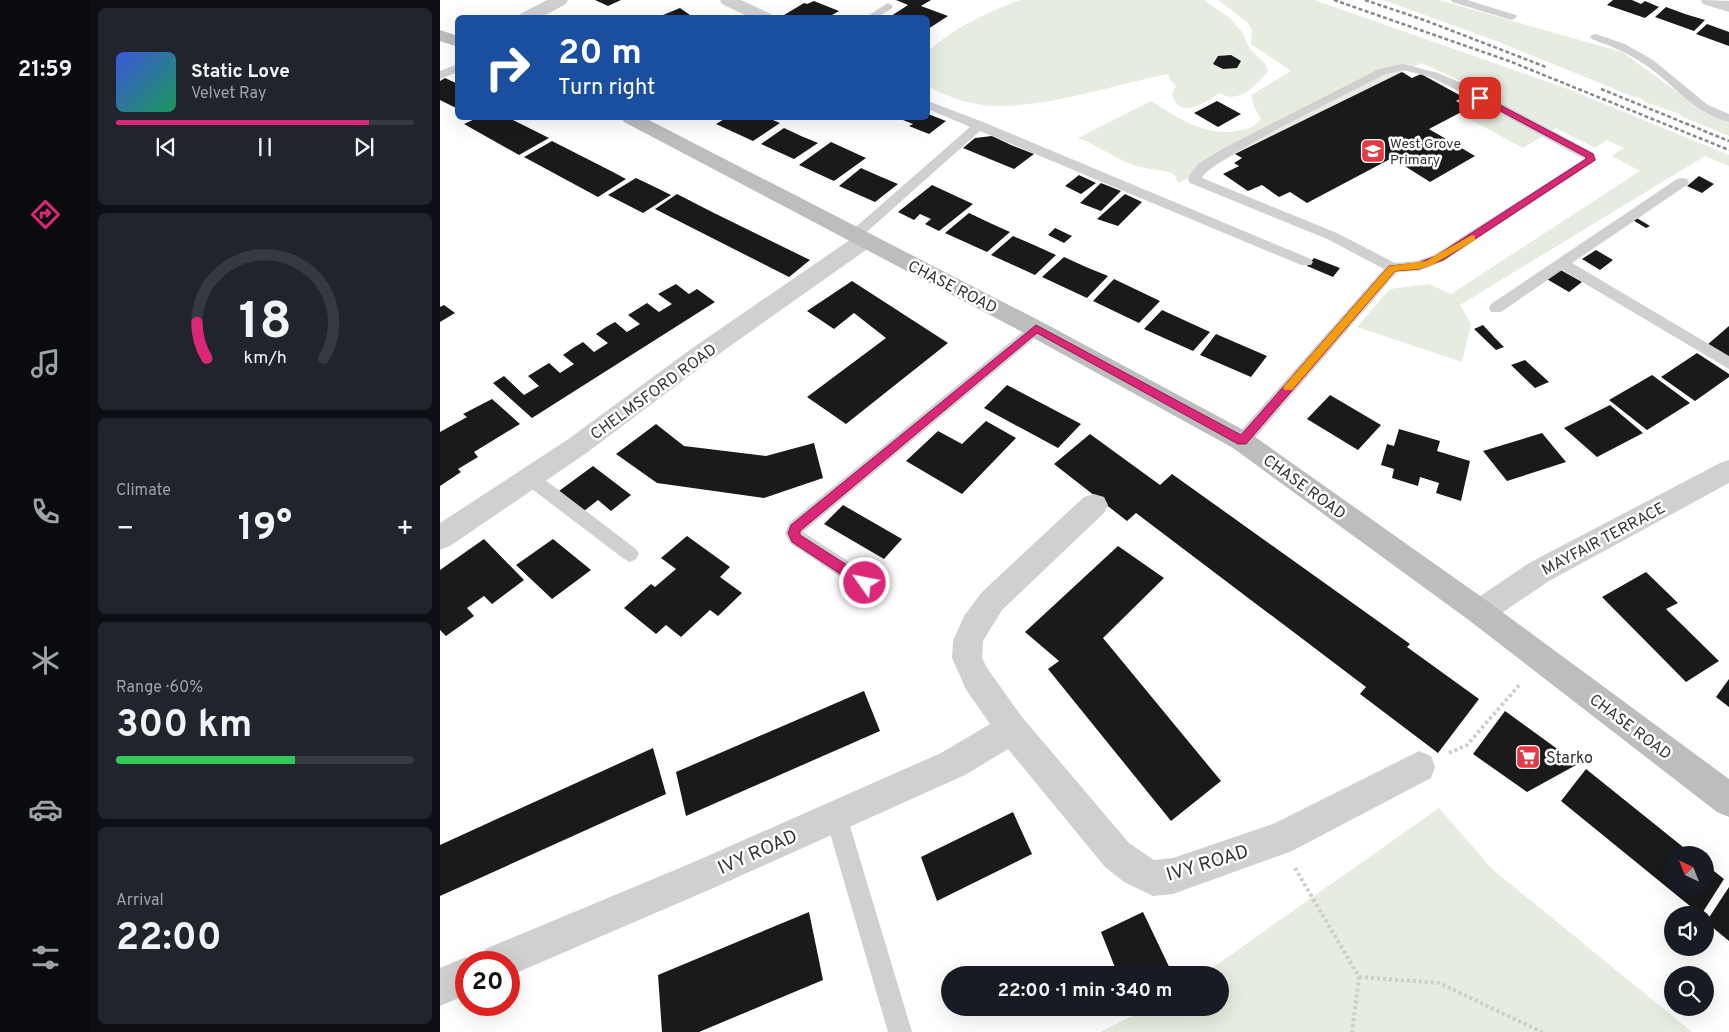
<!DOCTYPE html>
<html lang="en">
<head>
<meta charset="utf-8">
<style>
	:root { --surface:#171b24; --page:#20242c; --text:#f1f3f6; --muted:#9ea1a6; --line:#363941; --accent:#db2777 }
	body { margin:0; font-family:Overpass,sans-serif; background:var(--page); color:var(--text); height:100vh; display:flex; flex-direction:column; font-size:19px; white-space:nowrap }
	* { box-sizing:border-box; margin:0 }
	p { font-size:16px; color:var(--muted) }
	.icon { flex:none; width:28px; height:28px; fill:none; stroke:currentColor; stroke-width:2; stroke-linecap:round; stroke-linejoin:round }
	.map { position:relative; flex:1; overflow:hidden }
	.sheet { display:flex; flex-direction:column; gap:8px; padding:8px; background:#0d0f14; width:350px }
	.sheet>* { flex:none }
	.hud { position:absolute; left:15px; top:15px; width:475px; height:105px; border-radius:8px; box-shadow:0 5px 20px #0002; background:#1a4fa0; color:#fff; overflow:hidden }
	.needle { width:32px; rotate:317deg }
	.tools { position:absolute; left:1224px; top:846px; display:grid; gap:10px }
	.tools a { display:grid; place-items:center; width:50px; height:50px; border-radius:50%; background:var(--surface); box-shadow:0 5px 20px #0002; font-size:25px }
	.speed { position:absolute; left:15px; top:951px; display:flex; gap:10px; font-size:25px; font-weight:700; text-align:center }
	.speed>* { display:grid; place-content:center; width:65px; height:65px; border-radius:50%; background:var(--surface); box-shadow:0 5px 20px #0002; line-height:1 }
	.speed .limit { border:8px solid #d22; background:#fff; color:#111 }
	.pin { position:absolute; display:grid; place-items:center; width:42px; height:42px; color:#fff; margin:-21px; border-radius:10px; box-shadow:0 2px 8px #0006 }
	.me { position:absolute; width:55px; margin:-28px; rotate:303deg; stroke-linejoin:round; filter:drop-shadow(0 0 4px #0008) }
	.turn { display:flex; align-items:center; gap:18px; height:105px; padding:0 20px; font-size:22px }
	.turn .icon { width:65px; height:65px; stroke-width:2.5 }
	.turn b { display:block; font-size:35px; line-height:42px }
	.big { font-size:38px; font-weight:700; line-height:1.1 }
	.sheet .card { flex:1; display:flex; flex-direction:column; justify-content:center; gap:8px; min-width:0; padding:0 18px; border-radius:8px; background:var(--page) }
	.sheet .dial { align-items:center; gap:0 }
	.dial svg { height:130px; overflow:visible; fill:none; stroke:var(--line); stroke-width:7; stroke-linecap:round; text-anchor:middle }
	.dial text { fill:var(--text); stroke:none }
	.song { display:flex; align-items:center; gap:15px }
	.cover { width:60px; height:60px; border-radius:8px; background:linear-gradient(135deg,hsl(230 70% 55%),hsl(150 70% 35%)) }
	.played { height:5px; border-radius:2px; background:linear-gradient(90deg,var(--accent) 85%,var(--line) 85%) }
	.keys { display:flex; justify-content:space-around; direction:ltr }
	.heat { display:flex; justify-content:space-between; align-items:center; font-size:28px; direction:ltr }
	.charge { height:8px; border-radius:4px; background:linear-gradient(90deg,#34c759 60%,var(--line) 0) }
	.trip { position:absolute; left:501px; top:966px; width:288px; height:50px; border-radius:25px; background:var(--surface); box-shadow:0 5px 20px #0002; font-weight:700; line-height:50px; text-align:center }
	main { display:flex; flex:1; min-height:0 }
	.tabs { display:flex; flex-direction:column; width:90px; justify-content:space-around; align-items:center; background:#090b0e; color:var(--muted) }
	.tabs .icon { width:35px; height:35px }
	.tabs .current { color:var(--accent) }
	.tabs b { font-size:22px; color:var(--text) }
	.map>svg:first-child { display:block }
	.green { fill:#e6ecdf }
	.building { fill:#1a1a1a }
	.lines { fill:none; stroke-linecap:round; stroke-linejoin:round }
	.path { stroke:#cdcdcd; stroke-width:4; stroke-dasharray:3 3; stroke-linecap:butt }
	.lane { fill:#d0d0d0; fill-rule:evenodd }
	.street { fill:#d0d0d0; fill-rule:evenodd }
	.secondary { fill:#bdbdbd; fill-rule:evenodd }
	.rail { stroke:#888; stroke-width:2.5; stroke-dasharray:4 2.5; stroke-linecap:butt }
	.route { fill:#db2777; stroke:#8e194d }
	.slow { fill:#f59e0b }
	.labels { text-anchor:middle; stroke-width:5; stroke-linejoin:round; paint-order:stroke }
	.far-poi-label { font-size:14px; fill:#333; stroke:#fff; text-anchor:start }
	.street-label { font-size:16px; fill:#333; stroke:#fff }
	.poi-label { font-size:16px; fill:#333; stroke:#fff; text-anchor:start }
	.near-street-label { font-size:19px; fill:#333; stroke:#fff }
</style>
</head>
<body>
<main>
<nav class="tabs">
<b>21:59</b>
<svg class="icon current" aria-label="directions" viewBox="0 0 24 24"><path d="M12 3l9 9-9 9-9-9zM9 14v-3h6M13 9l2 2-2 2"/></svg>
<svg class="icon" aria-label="music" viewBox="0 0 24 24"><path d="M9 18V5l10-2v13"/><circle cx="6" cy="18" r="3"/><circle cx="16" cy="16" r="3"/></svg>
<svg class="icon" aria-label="phone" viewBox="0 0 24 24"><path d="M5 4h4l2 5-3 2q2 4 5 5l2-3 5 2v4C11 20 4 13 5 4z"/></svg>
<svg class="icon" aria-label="climate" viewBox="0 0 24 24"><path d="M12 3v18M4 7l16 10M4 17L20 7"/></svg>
<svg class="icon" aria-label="car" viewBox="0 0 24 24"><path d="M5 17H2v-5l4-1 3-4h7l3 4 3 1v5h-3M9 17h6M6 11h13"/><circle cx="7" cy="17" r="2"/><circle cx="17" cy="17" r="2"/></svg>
<svg class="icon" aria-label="filters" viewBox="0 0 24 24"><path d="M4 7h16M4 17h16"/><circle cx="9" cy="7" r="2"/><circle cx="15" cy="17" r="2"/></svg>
</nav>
<section class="sheet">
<div class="card">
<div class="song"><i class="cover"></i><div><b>Static Love</b><p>Velvet Ray</p></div></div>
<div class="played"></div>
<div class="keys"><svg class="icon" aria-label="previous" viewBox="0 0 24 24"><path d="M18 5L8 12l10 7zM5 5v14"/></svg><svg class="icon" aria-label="pause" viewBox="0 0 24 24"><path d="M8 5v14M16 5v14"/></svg><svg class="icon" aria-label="next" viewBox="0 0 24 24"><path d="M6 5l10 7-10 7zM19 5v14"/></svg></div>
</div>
<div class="card dial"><svg viewBox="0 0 100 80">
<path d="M14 69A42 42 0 1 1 86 69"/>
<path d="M14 69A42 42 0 0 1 8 47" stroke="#db2777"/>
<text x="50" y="56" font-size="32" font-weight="700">18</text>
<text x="50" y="72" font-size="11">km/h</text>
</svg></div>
<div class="card"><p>Climate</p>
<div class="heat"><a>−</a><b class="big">19°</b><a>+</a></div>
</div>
<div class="card"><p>Range · 60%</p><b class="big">300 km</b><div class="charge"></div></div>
<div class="card"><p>Arrival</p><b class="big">22:00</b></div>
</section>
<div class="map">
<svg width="1289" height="1032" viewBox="0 0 1289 1032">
	<rect width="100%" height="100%" fill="#fff"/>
	<path class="green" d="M580,0H764L791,19L802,32L810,49L825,64L828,71C817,85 798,105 780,93C765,102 739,121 732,94L736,86L730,80L728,74C673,85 617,105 561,106C537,107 508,98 488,86V51C514,28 547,12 580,0Z
		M778,0H874L1128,89L1289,155V166L1265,156L1020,305L1031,324L1022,362L917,327L950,289L989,284L1011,294L1200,171L1172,156L1184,148L1167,140L1155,148L1116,128L1083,148L1026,117L1035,111L1016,101L1037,88L981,63L738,183L734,174C720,168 703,170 688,163C671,155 656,145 638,138L711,101C740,119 766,138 802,130C811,128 815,126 821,119L814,107L811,95L851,71L811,44L812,30L807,22Z
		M943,0H999L1182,52L1264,111L1289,122V136L1243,117L1240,114L1205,102L1201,98L1194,97L1059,42Z
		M999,808L1052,869L1252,1032H660L709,1008H780V975H762Z"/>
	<path class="building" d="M155,0H181L168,6Z
		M456,0H491L481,6L508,16L488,29V18H448L468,5Z
		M1173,0H1192L1201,4L1205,1L1219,7L1205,18L1167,5Z
		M374,1L399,11L392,15L399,18H350L344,15L364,3L367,4Z
		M1226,7L1245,14L1265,20L1254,31L1215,17Z
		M240,8L250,15L243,18H227L223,15Z
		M1267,24L1289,32V46L1256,34Z
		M791,55L801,61L797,68L783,69L773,64L778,56Z
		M962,72L972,78L981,74L1023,97L1016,101L1029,108L989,129L1035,156L990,182L952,158L867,203L850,192L839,197L822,185L808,191L783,174L799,166L794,163L802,158L795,154Z
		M5,78L18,84V109L0,100V81Z
		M777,101L801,114L778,127L754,113Z
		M488,114L506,121L489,134L469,126L473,124L458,118H488Z
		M37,118H69L109,138L79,155L24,124Z
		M286,118H328L340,123L313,141L276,124Z
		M344,128L361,136L378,143L354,159L321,144Z
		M552,136L571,145L594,154L574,169L523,148L535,138Z
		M112,141L171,171L186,179L158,197L84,157Z
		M391,142L426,158L394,181L359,165Z
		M421,168L439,176L458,184L435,202L399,186Z
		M639,175L656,183L641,194L625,186Z
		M1259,176L1274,184L1262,193L1247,186Z
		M196,178L219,189L231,195L203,213L168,195Z
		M661,183L681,191L661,211L640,203Z
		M492,185L533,204L499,231L485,224L491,219L480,214L474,220L458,212Z
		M237,194L272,212L370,260L349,277L215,209Z
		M685,194L702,202L678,226L657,219Z
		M529,213L550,223L570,232L547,252L505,233Z
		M1195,217L1210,226L1206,228L1191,219Z
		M615,228L632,236L624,243L608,235Z
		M573,236L594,245L616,255L595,275L551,255Z
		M1156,250L1173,260L1160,270L1142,259Z
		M624,257L646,267L668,276L647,298L602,277Z
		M874,258L900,268L893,277L867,266Z
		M1117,268L1142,282L1129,292L1105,278Z
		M674,279L720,301L699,323L653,301Z
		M412,281L508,343L406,424L367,397L446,338L414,313L394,329L367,311Z
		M236,284L249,294L257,289L275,302L92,418L53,383L64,376L84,395L99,386L88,376L109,363L120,373L134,364L123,355L133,348L143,342L154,352L168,343L156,334L166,327L175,322L187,332L200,324L188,315L207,303L219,312L232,304L218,294Z
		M4,305L15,313L0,322V307Z
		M722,310L770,332L753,351L704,329Z
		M1043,325L1055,338L1064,347L1056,350L1034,329Z
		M1289,326V357L1267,345Z
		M776,334L827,356L811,377L760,355Z
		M1257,353L1289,374V377L1255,401L1221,377Z
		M1085,360L1109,382L1095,388L1071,365Z
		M1212,375L1250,403L1207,430L1169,400Z
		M567,385L641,424L618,448L544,408Z
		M890,395L941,425L918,450L867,419Z
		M52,399L80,424L34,452L38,457L18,469L21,472L0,486V432L27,417L23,414Z
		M1170,405L1203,433L1157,457L1124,428Z
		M546,421L576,438L522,494L466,461L498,431L522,444Z
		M216,424L244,446L326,456L374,443L383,478L324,498L217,483L176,454Z
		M959,429L1000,441L997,451L1030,461L1021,501L996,493L999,483L980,477L978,486L952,478L954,469L941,465L947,444L954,446Z
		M1102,433L1126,462L1067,481L1043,451Z
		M650,434L720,485L732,474L970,644L967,647L1039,699L998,753L920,694L926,687L696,513L687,521L614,464Z
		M153,466L191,495L171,511L158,500L144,511L119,491Z
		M403,505L462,539L444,559L384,524Z
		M247,536L290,567L280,577L302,593L278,616L270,610L241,637L226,625L216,634L184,608L211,584L215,587L236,569L221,558Z
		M44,539L84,580L52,604L44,596L27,608L34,616L6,636L0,630V570Z
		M113,539L151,570L112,599L76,565Z
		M678,546L724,578L663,638L781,781L731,821L608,669L619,661L585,632Z
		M1206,572L1238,603L1226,609L1279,661L1246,682L1162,597Z
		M1289,679V707L1276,697Z
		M424,691L440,731L246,816L236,772Z
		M1065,711L1138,764L1087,792L1033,754Z
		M213,748L226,794L0,896V845Z
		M1146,769L1253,855H1232V888H1265V864L1284,879L1261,915L1121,801Z
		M573,812L592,854L497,901L481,857Z
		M1289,887V941L1266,922Z
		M369,912L383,980L259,1032H222L218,975Z
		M703,912L733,975H678L661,932Z"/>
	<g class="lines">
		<path class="path" d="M1009,753L1027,745L1081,683
			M855,868L919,977L912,1032
			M919,977L999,983L1102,1032"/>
		<path class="lane" d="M1011,0H1027L1076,15L1077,17L1072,20L1068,19L1012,2Z
			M448,3L453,6L452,8L437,18H424Z
			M1156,34L1185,44L1213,60L1268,105L1289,114V122C1252,112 1234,84 1204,64C1188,53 1170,46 1152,39L1150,37L1152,35Z
			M18,64V72L0,79V71Z
			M963,64L998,73L1029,86L1154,153L1157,160L1004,261L979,271L957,272L808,446L802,447L796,446L794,441L796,436L944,269L887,239L750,183L748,180L750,174L758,164L786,147L939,69ZM963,70L990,77L1021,92L1144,159L994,255L977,261L955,263L897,233L762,178C767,161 921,87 946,74Z
			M488,101L543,122L871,259L873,262L871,265H861L540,131L420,238H410L408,235L410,232L530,127L488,109Z
			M1242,178L1247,179L1249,182L1247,185L1132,263L1289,356V369L1122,270L1061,312H1051L1049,308L1051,304L1237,179Z
			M596,324L601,325L604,329L601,333L363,532L432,577L434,583L432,589L425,591L418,589L350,543L345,533L349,523L591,325Z
			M90,471L96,473L196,549L199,554L196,559L190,562L184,559L84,483L82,478L84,473Z
			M396,805L404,808L407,816L472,1032H448L385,816L388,808Z"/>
		<path class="street" d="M107,0H128L126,4L100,18H78L80,14Z
			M280,0H301L331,14L333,18H311L282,4Z
			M1261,0L1289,1V12L1263,4Z
			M425,233L433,235L436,240L433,245L269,361L145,454L10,546L0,550V523L127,440L251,349L417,235Z
			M1289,460V483L1109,581L1050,621L1040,625L1030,621L1025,612L1030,603L1089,563L1280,463Z
			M654,494L664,497L668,505L664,513L562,610L543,641L542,658L547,668L582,717L689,843L714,860L733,858L833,824L979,751L991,756L995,767L991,778L852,851L733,894L713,896L684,882L665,867L568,749L525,775L278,886L69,976V962H40L45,949L254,862L501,753L550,724L525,688L521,678L512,658L513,641L524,616L542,592L644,497Z
			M26,957L38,962H26V995L0,1006V968Z"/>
		<path class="secondary" d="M0,30L18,36V47L0,41Z
			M181,118H205L604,323L811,434L1050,603L1289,779V817L1277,812L1030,621L793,448L588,335L184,122Z"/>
		<path class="rail" d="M894,0L1069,61L1289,150
			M925,0L984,20L1106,67
			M1161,89L1289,141"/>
	</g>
	<path class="route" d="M1038,96H1043L1153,154L1155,160L1003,260L979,269L955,271L806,444H798L597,333L360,531V535L429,579L431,583L429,587L425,588L420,587L352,542L348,533L351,525L596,325L801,435L949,266L978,263L996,256L1146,159V157L1038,99Z"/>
	<path class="slow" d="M1032,235L1035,236V240L992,265L979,269L955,271L852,390H845L843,388L845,385L949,266L986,261Z"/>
	<defs>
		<symbol id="school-square" viewBox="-11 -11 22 22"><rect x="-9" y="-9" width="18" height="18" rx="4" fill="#e63946" stroke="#fff"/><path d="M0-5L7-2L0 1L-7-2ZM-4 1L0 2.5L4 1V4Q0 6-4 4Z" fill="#fff"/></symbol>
		<symbol id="supermarket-square" viewBox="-11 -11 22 22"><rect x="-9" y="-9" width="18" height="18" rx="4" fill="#e63946" stroke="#fff"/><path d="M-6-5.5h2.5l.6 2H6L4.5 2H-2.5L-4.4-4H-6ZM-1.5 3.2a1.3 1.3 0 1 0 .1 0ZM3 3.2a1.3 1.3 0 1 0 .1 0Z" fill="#fff"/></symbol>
	</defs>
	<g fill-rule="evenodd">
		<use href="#school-square" x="919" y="137" width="28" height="28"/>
		<use href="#supermarket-square" x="1074" y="743" width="28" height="28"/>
	</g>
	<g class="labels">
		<g class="far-poi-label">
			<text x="950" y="148">West Grove<tspan x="950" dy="16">Primary</tspan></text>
		</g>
		<g class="street-label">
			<text transform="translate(513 286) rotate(27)" y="6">CHASE ROAD</text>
			<text transform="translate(213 391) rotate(-36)" y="6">CHELMSFORD ROAD</text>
			<text transform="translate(865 486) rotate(36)" y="6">CHASE ROAD</text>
			<text transform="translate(1163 538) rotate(-28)" y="6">MAYFAIR TERRACE</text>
			<text transform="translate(1191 726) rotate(37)" y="6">CHASE ROAD</text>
		</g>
		<g class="poi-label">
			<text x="1106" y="763">Starko</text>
		</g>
		<g class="near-street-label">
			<text transform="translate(317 851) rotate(-24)" y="7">IVY ROAD</text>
			<text transform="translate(767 862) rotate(-17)" y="7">IVY ROAD</text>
		</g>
	</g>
</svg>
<div class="tools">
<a><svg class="needle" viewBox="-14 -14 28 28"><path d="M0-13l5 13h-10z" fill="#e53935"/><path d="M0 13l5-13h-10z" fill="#9ea1a6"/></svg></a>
<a><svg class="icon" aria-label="sound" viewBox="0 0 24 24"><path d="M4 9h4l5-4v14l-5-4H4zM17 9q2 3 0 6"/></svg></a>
<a><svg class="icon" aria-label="search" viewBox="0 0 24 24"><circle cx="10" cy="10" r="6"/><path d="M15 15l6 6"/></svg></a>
</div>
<div class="speed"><div class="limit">20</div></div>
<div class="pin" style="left:1040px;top:98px;background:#d93025"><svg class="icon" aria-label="arrive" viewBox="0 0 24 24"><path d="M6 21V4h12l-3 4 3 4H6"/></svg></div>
<svg class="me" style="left:425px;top:583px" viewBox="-20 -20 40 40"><circle r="17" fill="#db2777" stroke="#fff" stroke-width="3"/><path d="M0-11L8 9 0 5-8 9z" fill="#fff"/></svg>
<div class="trip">22:00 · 1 min · 340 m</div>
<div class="hud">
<div class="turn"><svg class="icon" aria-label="right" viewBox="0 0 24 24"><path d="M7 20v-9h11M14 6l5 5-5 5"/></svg><div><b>20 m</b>Turn right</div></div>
</div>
</div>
</main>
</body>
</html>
